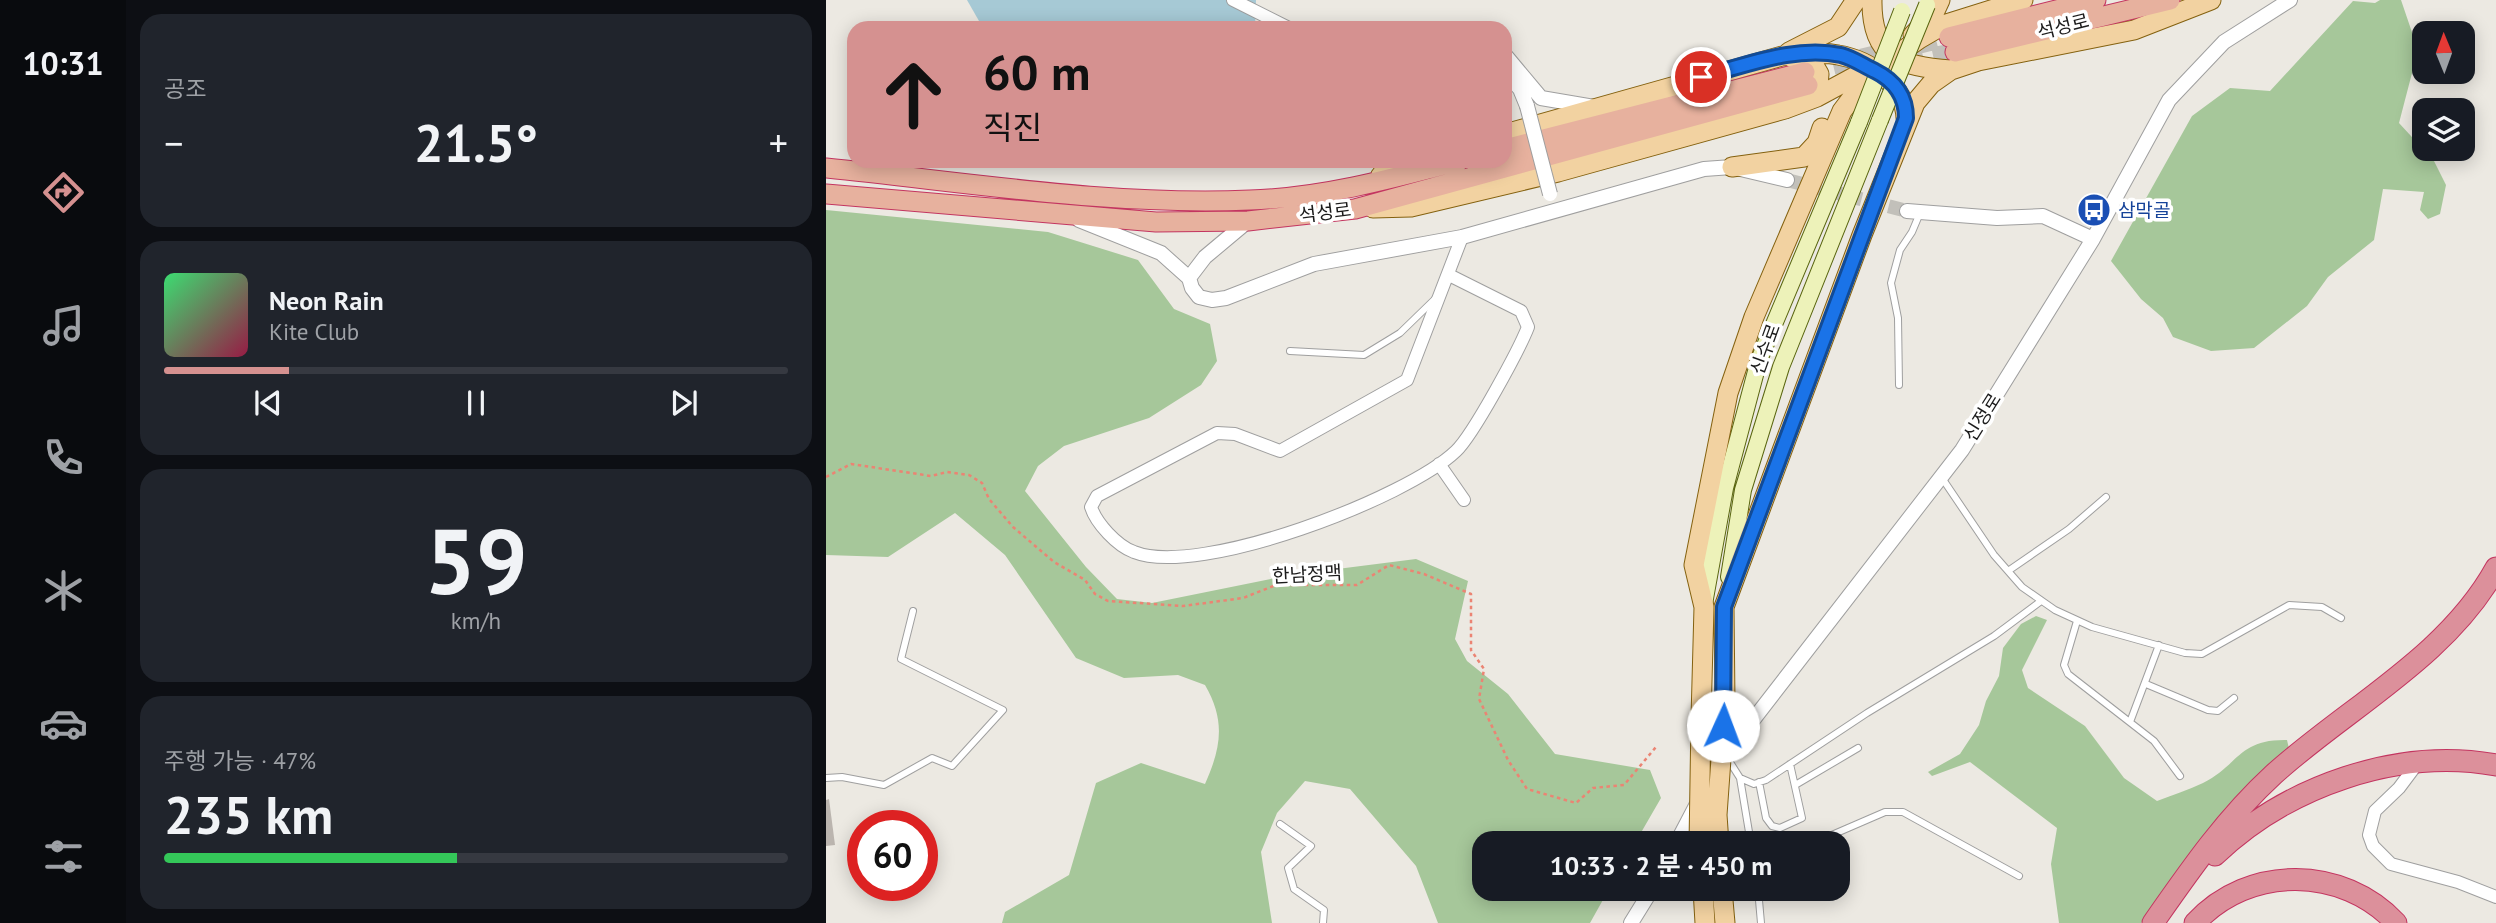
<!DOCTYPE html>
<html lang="ko">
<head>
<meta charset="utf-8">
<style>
	:root { --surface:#171b24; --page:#20242c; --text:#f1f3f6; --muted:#9ea1a6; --line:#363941; --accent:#d59190 }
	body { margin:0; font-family:"PT Sans","Noto Sans KR",sans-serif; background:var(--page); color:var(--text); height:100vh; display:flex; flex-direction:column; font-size:26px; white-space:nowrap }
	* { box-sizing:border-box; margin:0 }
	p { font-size:23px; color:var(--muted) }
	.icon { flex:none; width:38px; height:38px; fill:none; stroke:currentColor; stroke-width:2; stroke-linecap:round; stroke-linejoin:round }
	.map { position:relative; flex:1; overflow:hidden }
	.panel { display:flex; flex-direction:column; gap:14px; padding:14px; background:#0d0f14; width:700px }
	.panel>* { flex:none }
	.hud { position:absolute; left:21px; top:21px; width:665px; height:147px; border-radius:21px; box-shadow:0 4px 18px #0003; background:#d59190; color:#111; overflow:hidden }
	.needle { width:46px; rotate:359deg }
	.tools { position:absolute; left:1586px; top:21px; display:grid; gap:14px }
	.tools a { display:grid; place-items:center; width:63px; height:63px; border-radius:14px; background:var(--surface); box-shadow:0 4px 18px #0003; font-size:35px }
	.speed { position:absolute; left:21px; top:810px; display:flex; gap:14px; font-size:35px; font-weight:700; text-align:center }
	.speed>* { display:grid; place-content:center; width:91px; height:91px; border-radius:50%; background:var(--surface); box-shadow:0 4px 18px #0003; line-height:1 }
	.speed .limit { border:10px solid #d22; background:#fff; color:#111 }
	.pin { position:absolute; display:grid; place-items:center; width:60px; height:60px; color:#fff; margin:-30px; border:4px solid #fff; border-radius:50%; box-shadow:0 2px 7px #0007 }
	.me { position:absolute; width:77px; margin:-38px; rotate:2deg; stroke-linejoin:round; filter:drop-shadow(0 0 5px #0008) }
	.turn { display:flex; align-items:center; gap:24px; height:147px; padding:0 21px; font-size:32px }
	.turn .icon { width:91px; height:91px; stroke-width:2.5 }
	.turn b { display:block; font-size:49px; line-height:60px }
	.big { font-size:52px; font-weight:700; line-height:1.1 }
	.panel .tile { flex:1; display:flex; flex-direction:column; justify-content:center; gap:10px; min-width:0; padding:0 24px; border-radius:21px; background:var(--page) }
	.panel .dial { align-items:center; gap:0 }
	.dial b { font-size:91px; line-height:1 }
	.song { display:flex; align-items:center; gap:21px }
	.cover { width:84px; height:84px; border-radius:10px; background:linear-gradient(135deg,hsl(140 70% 55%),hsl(340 70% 35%)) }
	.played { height:7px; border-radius:4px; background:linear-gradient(90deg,var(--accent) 20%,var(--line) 20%) }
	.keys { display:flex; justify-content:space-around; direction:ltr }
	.heat { display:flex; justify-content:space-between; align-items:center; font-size:38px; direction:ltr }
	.charge { height:10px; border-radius:5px; background:linear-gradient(90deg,#34c759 47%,var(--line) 0) }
	.trip { position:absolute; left:646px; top:831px; width:378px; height:70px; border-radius:21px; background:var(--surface); box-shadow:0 4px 18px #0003; font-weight:700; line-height:70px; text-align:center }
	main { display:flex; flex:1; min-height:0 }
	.dock { display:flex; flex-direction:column; width:126px; justify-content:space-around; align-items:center; background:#090b0e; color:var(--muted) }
	.dock .icon { width:49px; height:49px }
	.dock .on { color:var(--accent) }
	.dock b { font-size:32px; color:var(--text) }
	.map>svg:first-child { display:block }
	.forest { fill:#a6c79a }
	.water { fill:#a6c9d5 }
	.building { fill:#bbb5af }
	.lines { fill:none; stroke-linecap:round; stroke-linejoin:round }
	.tertiary-tunnel { stroke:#c2c0ba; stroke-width:14; stroke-dasharray:14 7; stroke-linecap:butt }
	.trunk-tunnel { stroke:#c2c0ba; stroke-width:19; stroke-dasharray:19 10; stroke-linecap:butt }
	.service-casing { stroke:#9f9f9f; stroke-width:8 }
	.minor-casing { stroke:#9f9f9f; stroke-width:14 }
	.tertiary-casing { stroke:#9f9f9f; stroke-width:16 }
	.secondary-casing { stroke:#59650f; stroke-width:18 }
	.primary-casing { stroke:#84610f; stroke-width:21 }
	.trunk-casing { stroke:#c33560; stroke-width:21 }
	.motorway-casing { stroke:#c33560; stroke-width:23 }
	.path { stroke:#eb8473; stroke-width:2.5; stroke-dasharray:3.5 3.5; stroke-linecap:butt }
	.service { stroke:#fff; stroke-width:6 }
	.minor { stroke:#fff; stroke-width:12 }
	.tertiary { stroke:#fff; stroke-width:14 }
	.secondary { stroke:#edf2b9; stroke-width:16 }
	.primary { stroke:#f2d2a1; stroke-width:19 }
	.trunk { stroke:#e7b19e; stroke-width:19 }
	.motorway { stroke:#dc909b; stroke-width:21 }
	.tertiary-bridge-casing { stroke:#9f9f9f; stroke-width:16; stroke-linecap:butt }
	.secondary-bridge-casing { stroke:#59650f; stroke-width:18; stroke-linecap:butt }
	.primary-bridge-casing { stroke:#84610f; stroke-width:21; stroke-linecap:butt }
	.tertiary-bridge { stroke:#fff; stroke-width:14 }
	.secondary-bridge { stroke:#edf2b9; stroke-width:16 }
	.primary-bridge { stroke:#f2d2a1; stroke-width:19 }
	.route-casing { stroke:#114b97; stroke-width:18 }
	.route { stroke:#1a73e8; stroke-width:12 }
	.labels { text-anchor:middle; stroke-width:7; stroke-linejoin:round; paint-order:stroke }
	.street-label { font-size:19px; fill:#1b1b1b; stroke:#fff }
	.transit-label { font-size:19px; fill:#164399; stroke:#fff; text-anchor:start }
</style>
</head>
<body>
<main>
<nav class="dock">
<b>10:31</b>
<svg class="icon on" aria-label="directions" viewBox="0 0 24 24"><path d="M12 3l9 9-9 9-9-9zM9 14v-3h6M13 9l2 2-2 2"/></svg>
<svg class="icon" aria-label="music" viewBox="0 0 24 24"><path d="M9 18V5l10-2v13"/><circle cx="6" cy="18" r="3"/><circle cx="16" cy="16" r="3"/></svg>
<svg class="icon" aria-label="phone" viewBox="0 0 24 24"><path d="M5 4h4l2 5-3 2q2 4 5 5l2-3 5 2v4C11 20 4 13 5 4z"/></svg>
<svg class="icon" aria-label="climate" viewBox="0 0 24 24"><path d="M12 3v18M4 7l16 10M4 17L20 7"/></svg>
<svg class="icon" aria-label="car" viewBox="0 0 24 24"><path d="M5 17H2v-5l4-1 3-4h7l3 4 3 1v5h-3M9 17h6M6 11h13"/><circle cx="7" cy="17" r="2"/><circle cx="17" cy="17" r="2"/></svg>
<svg class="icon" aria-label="filters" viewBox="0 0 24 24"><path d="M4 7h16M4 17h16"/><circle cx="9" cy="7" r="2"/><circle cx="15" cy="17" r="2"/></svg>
</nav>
<section class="panel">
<div class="tile"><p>공조</p>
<div class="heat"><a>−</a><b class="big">21.5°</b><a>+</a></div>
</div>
<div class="tile">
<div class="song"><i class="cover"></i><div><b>Neon Rain</b><p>Kite Club</p></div></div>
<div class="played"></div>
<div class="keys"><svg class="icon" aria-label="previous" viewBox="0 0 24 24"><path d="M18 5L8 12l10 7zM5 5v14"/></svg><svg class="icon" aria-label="pause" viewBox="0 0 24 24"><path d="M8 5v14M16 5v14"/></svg><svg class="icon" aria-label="next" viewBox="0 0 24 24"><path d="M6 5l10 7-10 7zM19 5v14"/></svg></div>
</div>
<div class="tile dial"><b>59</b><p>km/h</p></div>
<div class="tile"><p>주행 가능 · 47%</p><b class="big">235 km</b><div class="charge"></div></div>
</section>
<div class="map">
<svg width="1670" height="923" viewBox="0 0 1670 923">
	<rect width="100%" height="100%" fill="#ece9e2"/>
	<path class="forest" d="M1554,0H1575L1592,50L1573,123L1608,161L1620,185L1614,214L1602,219L1594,210L1598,192L1557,189L1548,240L1502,277L1481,306L1428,348L1385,351L1347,337L1337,318L1315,299L1285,261L1366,116L1404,88L1444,91L1527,1L1549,3Z
		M0,210L222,232L312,260L348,309L384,324L391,361L375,385L323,418L238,446L212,466L199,491L260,567L291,599L326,603L464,575L590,559L642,581L629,639L641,661L682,694L729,754L824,770L835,798L809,843L658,844V889H783L764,923H612L590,866L524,789L479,781L451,813L435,852L446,923H176L179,912L243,875L270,783L315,763L379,784C395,748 400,721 379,685L352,675L298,678L250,658L179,555L129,513L62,557L0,555Z
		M1210,616L1221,620L1196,670L1202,688L1259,726L1298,778L1331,801C1346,795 1362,790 1377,783C1413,765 1412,739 1461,740L1464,753L1384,835L1315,923H1233L1225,864L1231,828L1144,762L1106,776L1102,772L1134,754L1153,725L1160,701L1173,676L1177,648L1195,624Z"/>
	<path class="water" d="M141,0H430L429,28H157Z"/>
	<path class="building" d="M3,799L9,845L0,846V800Z"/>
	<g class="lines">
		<path class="tertiary-tunnel" d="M961,180L1081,211"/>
		<path class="trunk-tunnel" d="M1079,63L1129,52
			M979,72L1123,37"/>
		<defs>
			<path id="service" d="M464,351L538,355L574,333L609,299
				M1073,385L1072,318L1065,283L1074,250L1086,232L1094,213
				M1116,478L1168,555L1196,587L1229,610L1266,627L1359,653L1376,654L1463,605L1496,607L1515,618
				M1182,571L1243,529L1280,497
				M1251,621L1238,665L1242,674L1328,741L1354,776
				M1320,684L1382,710L1392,711L1408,698
				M1304,722L1333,645
				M900,756L914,778L925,844
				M0,778L16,777L58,785L106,758L126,766L177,710L75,659L87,611
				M914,778L928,784L940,780L1041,713L1168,636L1215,601
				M933,782L940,818L946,826L954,828L976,818L964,764
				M971,784L1032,748
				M454,824L485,846L462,868L468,889L498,910L497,923
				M985,844L1059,812H1077L1193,876
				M932,889L935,923"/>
			<path id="minor" d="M407,0L463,28
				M623,275L695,311L702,327C693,350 647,435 630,451C581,498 373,578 308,552C291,546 270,523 265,507L271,496L391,433L409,434L454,451L581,380L636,237
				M613,464L638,500
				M1591,764L1573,788L1549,811L1543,835L1547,846L1565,864L1632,882L1670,897"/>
			<path id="tertiary" d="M679,55L715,98L768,107
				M679,72L694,89L701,106
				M1081,211L1171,218L1217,216L1267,239
				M253,220L335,253L363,278L366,288L373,297L386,300L400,298L488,264L636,237L878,169L906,167L961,180
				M363,278L379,257L422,221
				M896,760L1136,450L1267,239L1343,100L1398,42L1464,0
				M850,844L872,802
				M805,923L826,889"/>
			<path id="secondary" d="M903,577L917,490L955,367L1054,120
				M878,604L899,488L933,360L1033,122"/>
			<path id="primary" d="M1046,0C1045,57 1074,67 1125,70
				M1087,35L1108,13L1114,0
				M963,52L1012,27L1030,0
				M967,58L986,62L993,74L991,97
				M679,134L956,56C974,55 994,51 1012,55C1043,60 1079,85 1080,118
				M906,167L978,157L991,143L996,128
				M555,175L589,161
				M547,208L585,207L732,172L959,109L991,97L1041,70
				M899,703L898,607L1036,235L1089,103L1105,84L1125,70L1152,61L1308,30L1385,0
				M875,718L878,607L868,565L902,393L928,317L1016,111L1044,74L1093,39L1117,25L1197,0
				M877,889L879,923
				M896,889L899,923"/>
			<path id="trunk" d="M1123,37L1270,0
				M1129,52L1344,0
				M679,149L979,72
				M0,168C140,182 283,206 424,200C495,198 565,179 633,161
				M0,194L330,222L422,221L529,209L982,85"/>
			<path id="motorway" d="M1389,855C1460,787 1571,747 1670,765
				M1327,923C1364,870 1400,818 1448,774C1521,708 1621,657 1670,568
				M1369,923C1423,864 1517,866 1570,923"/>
		</defs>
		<use href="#service" class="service-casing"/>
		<use href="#minor" class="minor-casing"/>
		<use href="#tertiary" class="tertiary-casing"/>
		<use href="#secondary" class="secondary-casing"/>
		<use href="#primary" class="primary-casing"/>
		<use href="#trunk" class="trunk-casing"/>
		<use href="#motorway" class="motorway-casing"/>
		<path class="path" d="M0,477L25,464L105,476L121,472L143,475L156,483L163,499L187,527L228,562L259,580L269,594L282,601L357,606L417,598L450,585H531L563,565L598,574L645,594V650L658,669L653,699L682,760L701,789L750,803L767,788L798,785L830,747"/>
		<use href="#service" class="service"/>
		<use href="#minor" class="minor"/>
		<use href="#tertiary" class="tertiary"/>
		<use href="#secondary" class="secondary"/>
		<use href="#primary" class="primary"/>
		<use href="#trunk" class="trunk"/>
		<use href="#motorway" class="motorway"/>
		<defs>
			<path id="tertiary-bridge" d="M701,106L724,194"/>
			<path id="secondary-bridge" d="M1054,120L1101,5
				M1033,122L1076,11"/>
			<path id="primary-bridge" d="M873,844L875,718
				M893,844L891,815L899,703"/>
		</defs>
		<use href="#tertiary-bridge" class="tertiary-bridge-casing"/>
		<use href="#secondary-bridge" class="secondary-bridge-casing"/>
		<use href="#primary-bridge" class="primary-bridge-casing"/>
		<use href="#tertiary-bridge" class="tertiary-bridge"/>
		<use href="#secondary-bridge" class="secondary-bridge"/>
		<use href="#primary-bridge" class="primary-bridge"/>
	</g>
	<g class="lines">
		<defs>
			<path id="route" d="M875,77C919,66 969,45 1015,55C1027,58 1038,66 1049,71C1069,81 1080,96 1080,118L898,607L897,726"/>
		</defs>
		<use href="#route" class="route-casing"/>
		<use href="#route" class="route"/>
	</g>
	<defs>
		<symbol id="bus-disc" viewBox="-11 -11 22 22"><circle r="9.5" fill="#1a4fb4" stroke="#fff"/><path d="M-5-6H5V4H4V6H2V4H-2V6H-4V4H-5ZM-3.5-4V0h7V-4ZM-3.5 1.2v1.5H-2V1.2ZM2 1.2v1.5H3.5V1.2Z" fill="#fff"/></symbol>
	</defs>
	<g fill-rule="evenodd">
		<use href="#bus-disc" x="1249" y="191" width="38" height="38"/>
	</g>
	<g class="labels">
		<g class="street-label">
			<text transform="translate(1237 26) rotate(-14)" y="7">석성로</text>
			<text transform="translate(499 212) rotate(-7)" y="7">석성로</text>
			<text transform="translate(939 349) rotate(-70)" y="7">신수로</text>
			<text transform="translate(1156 417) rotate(-58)" y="7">신정로</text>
			<text transform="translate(481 574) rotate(-3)" y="7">한남정맥</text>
		</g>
		<g class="transit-label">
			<text x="1292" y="217">삼막골</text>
		</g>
	</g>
</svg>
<div class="tools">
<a><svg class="needle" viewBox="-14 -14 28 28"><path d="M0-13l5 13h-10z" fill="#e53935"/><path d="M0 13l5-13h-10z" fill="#9ea1a6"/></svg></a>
<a><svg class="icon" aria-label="layers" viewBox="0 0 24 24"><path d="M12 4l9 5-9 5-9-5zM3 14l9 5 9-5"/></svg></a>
</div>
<div class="speed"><div class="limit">60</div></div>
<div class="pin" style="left:875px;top:77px;background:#d93025"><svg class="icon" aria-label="arrive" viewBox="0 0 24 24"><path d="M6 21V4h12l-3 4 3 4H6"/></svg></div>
<svg class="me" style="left:897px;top:726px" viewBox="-20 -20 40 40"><circle r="19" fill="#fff"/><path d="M0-13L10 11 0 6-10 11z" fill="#1a73e8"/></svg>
<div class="trip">10:33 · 2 분 · 450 m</div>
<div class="hud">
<div class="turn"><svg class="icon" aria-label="ahead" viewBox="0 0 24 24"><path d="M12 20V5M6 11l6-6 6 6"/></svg><div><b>60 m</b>직진</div></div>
</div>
</div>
</main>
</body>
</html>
